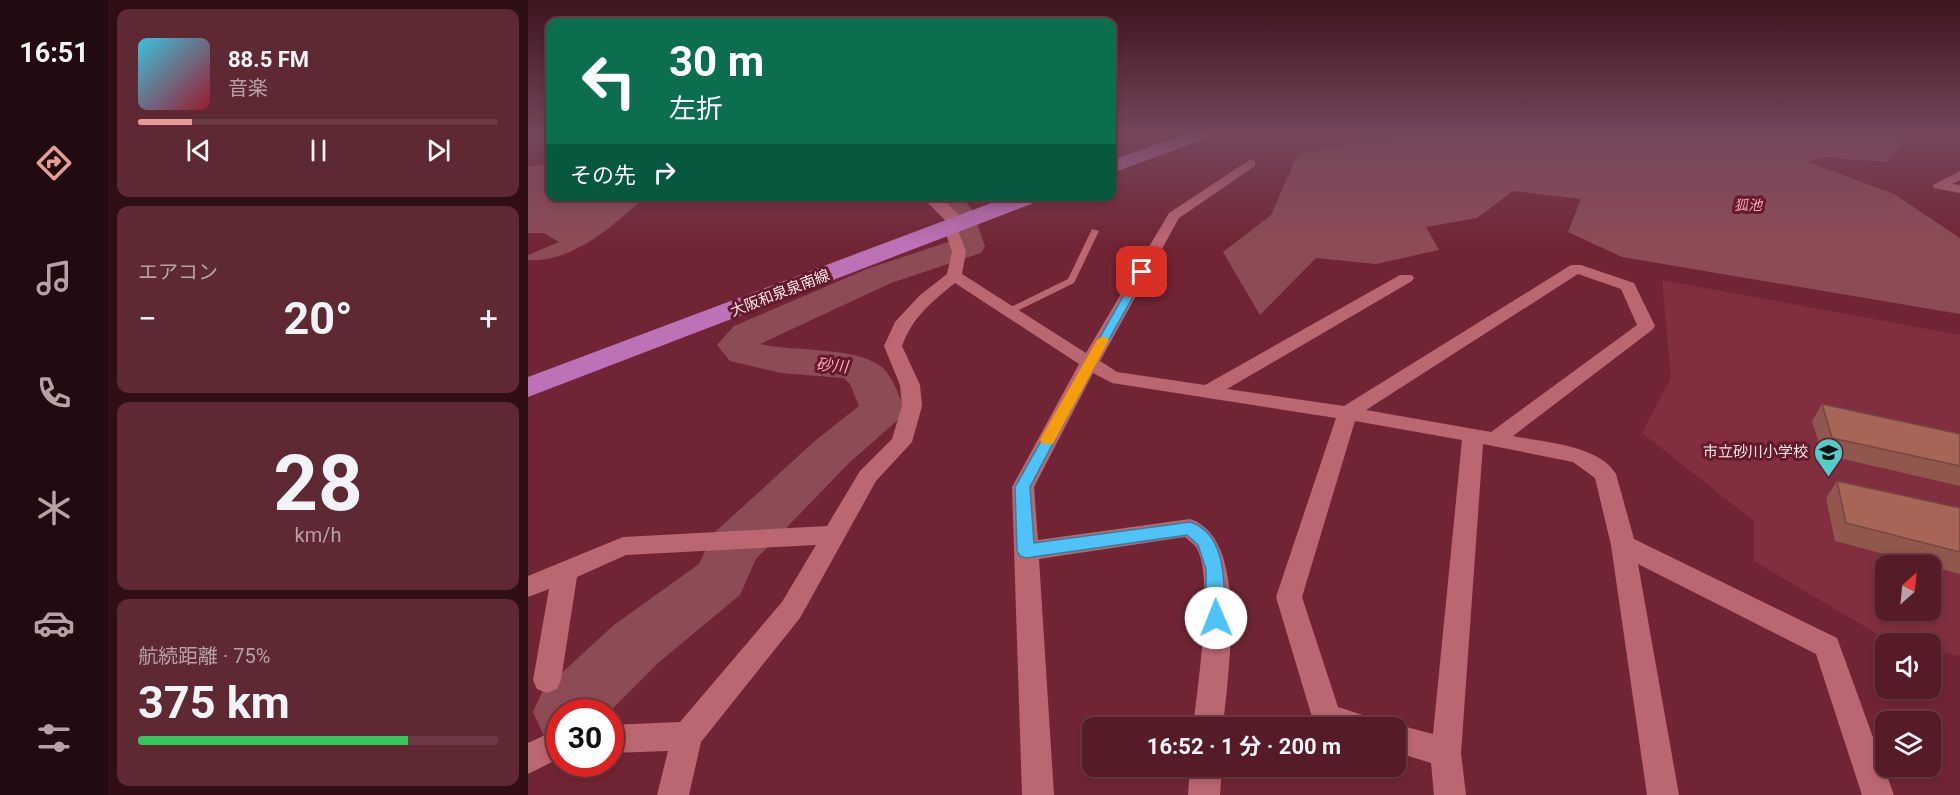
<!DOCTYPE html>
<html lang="ja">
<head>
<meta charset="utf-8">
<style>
	:root { --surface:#551c27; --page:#5e2933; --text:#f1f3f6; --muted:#b6a1a7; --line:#6b3a44; --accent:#e69b98 }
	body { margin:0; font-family:Roboto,"Noto Sans JP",sans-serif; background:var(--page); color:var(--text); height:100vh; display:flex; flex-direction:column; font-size:22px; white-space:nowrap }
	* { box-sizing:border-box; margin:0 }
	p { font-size:20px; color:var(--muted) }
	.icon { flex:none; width:33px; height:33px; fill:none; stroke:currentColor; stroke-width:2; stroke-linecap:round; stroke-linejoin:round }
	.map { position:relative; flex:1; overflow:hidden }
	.sheet { display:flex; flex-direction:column; gap:9px; padding:9px; background:#2f0f15; width:420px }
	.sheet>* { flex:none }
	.banner { position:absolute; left:18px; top:18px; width:570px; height:183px; border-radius:12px; box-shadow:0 3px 9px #0003,0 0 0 2px var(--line); background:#0b6e4f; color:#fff; overflow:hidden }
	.needle { width:39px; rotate:27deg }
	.buttons { position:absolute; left:1347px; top:555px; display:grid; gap:12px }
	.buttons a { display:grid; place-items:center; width:66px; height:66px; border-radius:12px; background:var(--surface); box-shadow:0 3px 9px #0003,0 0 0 2px var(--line); font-size:30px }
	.speed { position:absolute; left:18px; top:699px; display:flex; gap:12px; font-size:30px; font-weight:700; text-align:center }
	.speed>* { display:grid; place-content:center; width:78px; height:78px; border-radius:50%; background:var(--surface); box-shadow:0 3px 9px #0003,0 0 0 2px var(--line); line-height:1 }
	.speed .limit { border:9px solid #d22; background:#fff; color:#111 }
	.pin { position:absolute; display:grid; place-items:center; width:51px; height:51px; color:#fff; margin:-26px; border-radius:12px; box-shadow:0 3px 9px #0006 }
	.me { position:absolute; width:66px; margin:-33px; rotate:359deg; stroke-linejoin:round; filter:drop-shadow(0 0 4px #0008) }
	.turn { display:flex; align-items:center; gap:21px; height:126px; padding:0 24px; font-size:27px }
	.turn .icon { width:78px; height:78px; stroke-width:2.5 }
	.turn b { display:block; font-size:42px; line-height:51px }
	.then { display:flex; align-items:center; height:57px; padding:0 24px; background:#0003; gap:12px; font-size:22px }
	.big { font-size:45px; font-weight:700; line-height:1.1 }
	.sheet .widget { flex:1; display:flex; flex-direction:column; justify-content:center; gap:9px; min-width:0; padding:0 21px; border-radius:12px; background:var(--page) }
	.sheet .dial { align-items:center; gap:0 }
	.dial b { font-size:78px; line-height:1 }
	.song { display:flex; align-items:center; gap:18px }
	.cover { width:72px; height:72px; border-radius:9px; background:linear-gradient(135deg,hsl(190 70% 55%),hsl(350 70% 35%)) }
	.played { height:6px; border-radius:3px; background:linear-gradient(90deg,var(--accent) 15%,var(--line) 15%) }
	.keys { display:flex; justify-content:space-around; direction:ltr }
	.heat { display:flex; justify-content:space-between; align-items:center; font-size:33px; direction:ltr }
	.charge { height:9px; border-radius:4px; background:linear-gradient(90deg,#34c759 75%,var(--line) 0) }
	.trip { position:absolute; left:554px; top:717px; width:324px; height:60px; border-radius:12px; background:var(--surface); box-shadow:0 3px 9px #0003,0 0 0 2px var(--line); font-weight:700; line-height:60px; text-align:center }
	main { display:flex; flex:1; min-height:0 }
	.dock { display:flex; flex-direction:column; width:108px; justify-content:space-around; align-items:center; background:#220b10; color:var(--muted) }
	.dock .icon { width:42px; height:42px }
	.dock .selected { color:var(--accent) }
	.dock b { font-size:27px; color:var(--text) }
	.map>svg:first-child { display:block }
	.built { fill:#812f3f; fill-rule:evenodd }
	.water { fill:#8d4c55 }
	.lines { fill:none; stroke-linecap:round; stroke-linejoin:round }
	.river { fill:#8d4c55; fill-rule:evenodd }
	.service { fill:#bb6772; fill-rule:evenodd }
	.minor { fill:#bb6772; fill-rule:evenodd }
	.tertiary { fill:#bb6772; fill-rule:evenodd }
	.primary { fill:#bd71b7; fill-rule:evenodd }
	.wall { fill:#90574c }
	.building { fill:#a76558; stroke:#75473e; stroke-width:1.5 }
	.route { fill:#4fc3f7; stroke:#337fa1; stroke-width:1.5 }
	.slow { fill:#f59e0b }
	.labels { text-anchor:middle; stroke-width:6; stroke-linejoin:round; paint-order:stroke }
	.far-water-label { font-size:14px; font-style:italic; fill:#f9a9b2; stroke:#65192a }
	.street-label { font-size:15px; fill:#fae7e8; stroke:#65192a }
	.poi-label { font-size:15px; fill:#fae7e8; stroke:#65192a; text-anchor:end }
	.water-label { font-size:16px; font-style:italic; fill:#f9a9b2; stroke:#65192a }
</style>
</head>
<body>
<main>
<nav class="dock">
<b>16:51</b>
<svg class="icon selected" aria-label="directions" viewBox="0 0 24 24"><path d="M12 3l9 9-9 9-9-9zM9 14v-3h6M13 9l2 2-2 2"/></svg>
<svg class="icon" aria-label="music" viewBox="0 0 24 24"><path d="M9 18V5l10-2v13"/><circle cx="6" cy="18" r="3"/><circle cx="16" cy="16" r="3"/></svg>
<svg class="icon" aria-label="phone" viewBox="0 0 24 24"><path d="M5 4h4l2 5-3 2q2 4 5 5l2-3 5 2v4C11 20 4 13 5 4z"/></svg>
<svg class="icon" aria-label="climate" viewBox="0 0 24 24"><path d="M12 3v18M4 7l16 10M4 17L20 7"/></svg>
<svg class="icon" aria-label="car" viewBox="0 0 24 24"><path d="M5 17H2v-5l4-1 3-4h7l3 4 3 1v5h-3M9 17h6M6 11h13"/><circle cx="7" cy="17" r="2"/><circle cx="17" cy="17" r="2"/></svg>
<svg class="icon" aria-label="filters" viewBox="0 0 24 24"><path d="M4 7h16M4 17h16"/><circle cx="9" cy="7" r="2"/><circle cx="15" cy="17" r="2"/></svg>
</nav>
<section class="sheet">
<div class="widget">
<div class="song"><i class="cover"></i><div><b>88.5 FM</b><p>音楽</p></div></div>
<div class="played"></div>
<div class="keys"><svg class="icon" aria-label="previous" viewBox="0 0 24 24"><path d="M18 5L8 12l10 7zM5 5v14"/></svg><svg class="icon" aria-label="pause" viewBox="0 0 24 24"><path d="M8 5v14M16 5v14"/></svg><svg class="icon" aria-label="next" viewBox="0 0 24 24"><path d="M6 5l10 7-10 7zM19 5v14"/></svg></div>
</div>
<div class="widget"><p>エアコン</p>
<div class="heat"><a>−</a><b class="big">20°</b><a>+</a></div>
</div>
<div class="widget dial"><b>28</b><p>km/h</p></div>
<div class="widget"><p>航続距離 · 75%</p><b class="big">375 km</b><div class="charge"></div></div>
</section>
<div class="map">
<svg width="1432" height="795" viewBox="0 0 1432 795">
	<rect width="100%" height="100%" fill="#712534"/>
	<path class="built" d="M1134,280L1432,335V656L1403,651L1402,644L1365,643L1226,561V521L1114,433L1143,378ZM1358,566H1402V610H1358Z"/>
	<path class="water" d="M880,133H1383L1358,162L1295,157L1280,162L1366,194L1432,238V314L1094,257L1040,232L1053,199L985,191L949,218L898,227L911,250L848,264L788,258L732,315L695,252L743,215L770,154Z
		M22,163V196L117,197C86,225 45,263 0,260V255L31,242L16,233H0V167Z"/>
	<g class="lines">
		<path class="river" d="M404,196H434L444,210L457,246L453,253L363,283L232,344C266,352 331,346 355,368C365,378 371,396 377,409L371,419L322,462L228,559L212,595L130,663L81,712H32V740L15,734L5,712L15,690L86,625L171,564L186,533L288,440L331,406L322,384L316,378L253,373L202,361L189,345L206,326L339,269L423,241L414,211Z"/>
		<path class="service" d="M564,229L571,231L546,283L485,313H479L477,311L479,309L540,279Z"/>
		<path class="minor" d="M723,159L727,160V166L651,218L572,361L589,372L677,385L872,275H884L886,278L884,281L699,389L816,406L1043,265H1053L1106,283L1127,326L1124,330L985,436C1015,442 1071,445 1088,474L1106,539L1309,638L1366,795H1334L1288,654L1110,564L1151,795H1119L1083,545L1067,478L1045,462L955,444L933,753L938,795H906L903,763L867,752V728H857L867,724L905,734L934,440L827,421L774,597L810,707L844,718L848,728H790L784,717L748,597L808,418L584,383L565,373L506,487L510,540L662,519C723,538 699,678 695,728H665C669,690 687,576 668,547C665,543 660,540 657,537L511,559L526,795H494L484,487L551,364L427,283C403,302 385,317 374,346L392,385L394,406L384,442L348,481L272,618L173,742L161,795H129L140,751L82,753V725L152,722L254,602L288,545L98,555L49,577L33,680L29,689L19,693L9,689L5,680L21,589L0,597V576L95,537L299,526L332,471L364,439L374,406L372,385L356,346L367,322L391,296L419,274L424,252L416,228L418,225H428L438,252L434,274L558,353L641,213ZM1050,274L1093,289L1109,325L963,432L838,410Z
			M1432,171V180L1424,184L1432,185V193L1406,188L1405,185Z
			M32,728V758L0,774V743Z
			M662,766H694L692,795H660Z"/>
		<path class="tertiary" d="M393,196H412L440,224L437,228H425Z"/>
		<path class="primary" d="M660,133H685L682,137L584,173V160Z
			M482,196H513L511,201L0,397V377Z"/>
	</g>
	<path class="wall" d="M1294,404L1432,434V486L1294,454L1284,421Z
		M1309,481L1432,508V574L1307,541L1298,498Z"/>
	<path class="building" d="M1294,404L1432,434V466L1304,438Z
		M1309,481L1432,508V552L1318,523Z"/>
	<linearGradient id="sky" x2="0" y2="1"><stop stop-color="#3e141d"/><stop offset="0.55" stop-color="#75465c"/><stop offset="1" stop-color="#75465c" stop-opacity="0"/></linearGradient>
	<rect width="1432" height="244" fill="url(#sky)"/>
	<path class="route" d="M614,269L619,272L567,364L502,487L506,543L662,522C700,534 696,586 697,618L694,623L688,626L681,623L678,618V569L670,545L659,535L498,558L492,556L489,551L487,487L609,272Z"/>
	<path class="slow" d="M575,336L581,340L527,440L525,444H514L512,440L569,340Z"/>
	<defs>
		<symbol id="school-pin" viewBox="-11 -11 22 30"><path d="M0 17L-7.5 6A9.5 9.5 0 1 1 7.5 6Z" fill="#53cdc9" stroke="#65192a"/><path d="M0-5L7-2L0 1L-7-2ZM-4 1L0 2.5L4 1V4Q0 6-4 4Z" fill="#111"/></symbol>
	</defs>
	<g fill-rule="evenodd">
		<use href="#school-pin" x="1284" y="436" width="33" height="45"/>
	</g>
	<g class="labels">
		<g class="far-water-label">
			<text x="1220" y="210">狐池</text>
		</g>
		<g class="street-label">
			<text transform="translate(252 293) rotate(-21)" y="5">大阪和泉泉南線</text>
		</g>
		<g class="poi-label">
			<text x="1280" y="457">市立砂川小学校</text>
		</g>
		<g class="water-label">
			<text transform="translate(304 365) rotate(5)" y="6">砂川</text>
		</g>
	</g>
</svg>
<div class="buttons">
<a><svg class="needle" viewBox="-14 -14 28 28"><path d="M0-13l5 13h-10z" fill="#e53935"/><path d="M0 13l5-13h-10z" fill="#b6a1a7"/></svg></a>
<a><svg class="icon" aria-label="sound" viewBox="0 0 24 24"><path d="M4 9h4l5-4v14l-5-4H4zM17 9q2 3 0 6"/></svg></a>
<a><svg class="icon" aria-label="layers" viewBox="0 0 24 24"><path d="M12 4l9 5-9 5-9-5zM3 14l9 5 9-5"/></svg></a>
</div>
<div class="speed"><div class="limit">30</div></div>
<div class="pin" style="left:614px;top:272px;background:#d93025"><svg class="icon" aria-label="arrive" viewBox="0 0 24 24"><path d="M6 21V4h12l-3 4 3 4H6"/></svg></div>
<svg class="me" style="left:688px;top:618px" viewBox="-20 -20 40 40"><circle r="19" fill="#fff"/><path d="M0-13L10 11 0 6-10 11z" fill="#4fc3f7"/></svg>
<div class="trip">16:52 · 1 分 · 200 m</div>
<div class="banner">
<div class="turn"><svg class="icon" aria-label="left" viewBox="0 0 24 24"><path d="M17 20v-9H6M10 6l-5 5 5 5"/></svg><div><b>30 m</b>左折</div></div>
<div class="then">その先<svg class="icon" aria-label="right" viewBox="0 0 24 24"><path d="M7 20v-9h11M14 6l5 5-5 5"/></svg></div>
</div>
</div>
</main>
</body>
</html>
